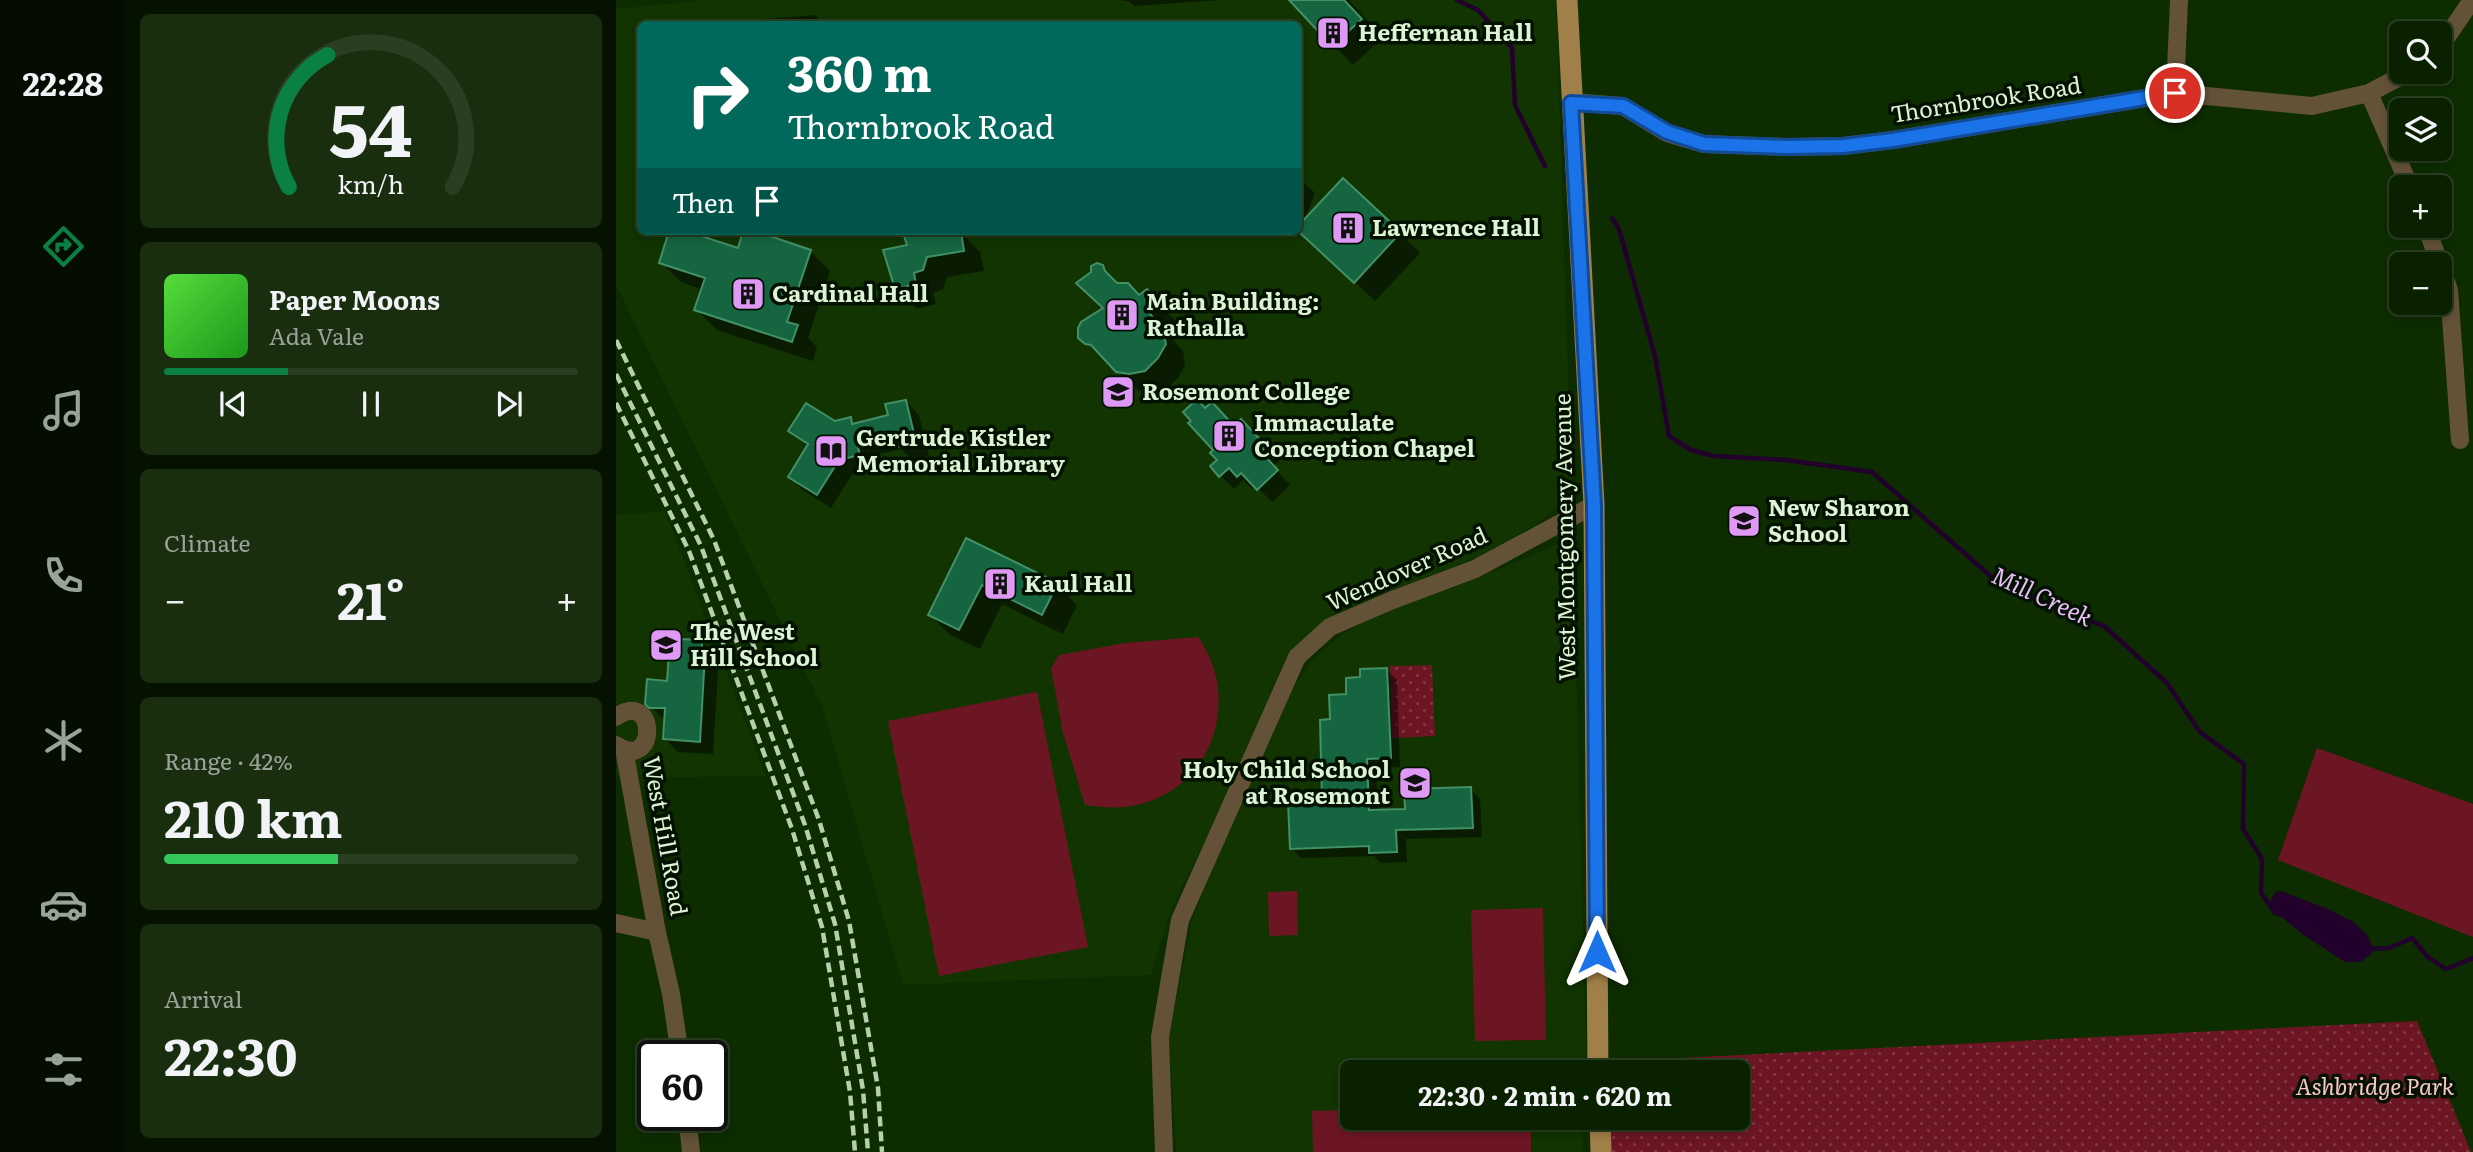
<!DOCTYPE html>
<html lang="en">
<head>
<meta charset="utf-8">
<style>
	:root { --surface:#0a2100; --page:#182e0f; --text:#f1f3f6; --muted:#99a399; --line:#2a3e22; --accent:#0b8043 }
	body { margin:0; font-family:Literata,serif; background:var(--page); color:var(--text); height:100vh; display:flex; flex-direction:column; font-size:26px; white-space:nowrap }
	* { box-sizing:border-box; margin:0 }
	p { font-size:23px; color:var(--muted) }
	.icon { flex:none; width:38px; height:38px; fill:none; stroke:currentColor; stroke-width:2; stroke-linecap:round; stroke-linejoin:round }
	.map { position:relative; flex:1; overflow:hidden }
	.details { display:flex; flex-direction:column; gap:14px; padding:14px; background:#061200; width:490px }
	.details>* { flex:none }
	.top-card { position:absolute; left:21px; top:21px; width:665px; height:214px; border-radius:10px; box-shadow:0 4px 10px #0003,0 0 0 2px var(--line); background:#00695c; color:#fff; overflow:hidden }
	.fabs { position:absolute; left:1773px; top:21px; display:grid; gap:14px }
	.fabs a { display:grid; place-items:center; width:63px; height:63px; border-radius:10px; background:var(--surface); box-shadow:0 4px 10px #0003,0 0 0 2px var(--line); font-size:35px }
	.speed { position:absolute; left:21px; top:1040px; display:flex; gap:14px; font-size:35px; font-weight:700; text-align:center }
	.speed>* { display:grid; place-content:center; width:91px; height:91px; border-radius:50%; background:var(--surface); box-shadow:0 4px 10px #0003,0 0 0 2px var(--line); line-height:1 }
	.speed .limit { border:4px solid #111; border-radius:10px; background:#fff; color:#111 }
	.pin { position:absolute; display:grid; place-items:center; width:60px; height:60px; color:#fff; margin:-30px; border:4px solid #fff; border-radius:50%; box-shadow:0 2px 7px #0007 }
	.me { position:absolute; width:77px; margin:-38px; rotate:0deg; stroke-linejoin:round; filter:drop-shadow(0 0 5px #0008) }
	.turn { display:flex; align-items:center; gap:24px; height:147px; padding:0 35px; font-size:32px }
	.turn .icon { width:91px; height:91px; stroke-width:2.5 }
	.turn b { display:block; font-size:49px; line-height:60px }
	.then { display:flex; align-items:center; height:66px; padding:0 35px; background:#0003; gap:14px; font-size:26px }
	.big { font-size:52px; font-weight:700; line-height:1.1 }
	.details .tile { flex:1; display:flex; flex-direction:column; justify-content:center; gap:10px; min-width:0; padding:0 24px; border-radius:10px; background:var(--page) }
	.details .dial { align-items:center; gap:0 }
	.dial svg { height:182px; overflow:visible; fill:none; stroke:var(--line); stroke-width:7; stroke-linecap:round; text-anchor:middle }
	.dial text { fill:var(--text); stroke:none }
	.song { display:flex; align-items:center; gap:21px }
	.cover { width:84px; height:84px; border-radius:10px; background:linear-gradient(135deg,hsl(110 70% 55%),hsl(120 70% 35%)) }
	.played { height:7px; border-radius:4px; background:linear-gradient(90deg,var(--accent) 30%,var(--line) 30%) }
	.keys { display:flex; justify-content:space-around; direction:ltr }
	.heat { display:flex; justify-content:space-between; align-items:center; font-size:38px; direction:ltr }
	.charge { height:10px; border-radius:5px; background:linear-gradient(90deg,#34c759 42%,var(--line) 0) }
	.trip { position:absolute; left:724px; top:1060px; width:410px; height:70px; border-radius:10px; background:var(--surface); box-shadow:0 4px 10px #0003,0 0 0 2px var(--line); font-weight:700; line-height:70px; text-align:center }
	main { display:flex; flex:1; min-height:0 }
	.tabs { display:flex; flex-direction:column; width:126px; justify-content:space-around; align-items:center; background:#040d00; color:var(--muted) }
	.tabs .icon { width:49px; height:49px }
	.tabs .active { color:var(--accent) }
	.tabs b { font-size:32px; color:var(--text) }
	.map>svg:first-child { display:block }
	.built { fill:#113401; fill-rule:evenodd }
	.grass { fill:url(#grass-dots) }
	.garden { fill:#6d1623 }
	.water { fill:#22002c }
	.shadow { fill:#0007 }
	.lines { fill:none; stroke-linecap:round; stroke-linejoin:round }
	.stream { stroke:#22002c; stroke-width:4.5 }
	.building { fill:#156640; stroke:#438f66; stroke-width:2 }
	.minor { stroke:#635238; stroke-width:18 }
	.primary { stroke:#a17f48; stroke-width:21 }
	.rail { stroke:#b6d0ad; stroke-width:4.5; stroke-dasharray:10 5; stroke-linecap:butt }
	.route-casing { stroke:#114b97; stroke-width:18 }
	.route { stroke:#1a73e8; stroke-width:12 }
	.labels { text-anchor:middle; stroke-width:7; stroke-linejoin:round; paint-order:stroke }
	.poi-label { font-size:23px; font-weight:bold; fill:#dcf4d4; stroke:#031200; text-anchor:start }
	.street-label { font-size:23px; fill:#dcf4d4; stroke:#031200 }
	.park-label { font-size:23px; font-style:italic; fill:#fac5c6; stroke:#031200 }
	.water-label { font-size:24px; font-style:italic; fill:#e9bdf7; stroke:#031200 }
</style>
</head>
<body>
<main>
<nav class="tabs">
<b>22:28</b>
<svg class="icon active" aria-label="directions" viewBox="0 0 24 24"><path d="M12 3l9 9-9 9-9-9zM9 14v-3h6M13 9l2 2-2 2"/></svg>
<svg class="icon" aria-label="music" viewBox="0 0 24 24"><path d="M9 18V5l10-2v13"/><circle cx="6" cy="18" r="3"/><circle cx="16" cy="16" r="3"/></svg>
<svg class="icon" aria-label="phone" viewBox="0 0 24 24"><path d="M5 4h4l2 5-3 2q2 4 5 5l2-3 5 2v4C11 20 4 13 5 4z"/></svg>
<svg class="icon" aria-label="climate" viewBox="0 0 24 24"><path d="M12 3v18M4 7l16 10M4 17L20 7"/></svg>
<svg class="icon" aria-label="car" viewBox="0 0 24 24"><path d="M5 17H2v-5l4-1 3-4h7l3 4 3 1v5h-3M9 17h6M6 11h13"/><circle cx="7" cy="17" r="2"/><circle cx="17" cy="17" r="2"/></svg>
<svg class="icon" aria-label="filters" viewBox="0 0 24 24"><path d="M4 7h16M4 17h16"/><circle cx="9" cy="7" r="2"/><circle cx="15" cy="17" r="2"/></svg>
</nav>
<section class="details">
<div class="tile dial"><svg viewBox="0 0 100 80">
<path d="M14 69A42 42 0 1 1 86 69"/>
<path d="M14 69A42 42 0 0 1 31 11" stroke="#0b8043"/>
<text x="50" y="56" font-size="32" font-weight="700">54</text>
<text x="50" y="72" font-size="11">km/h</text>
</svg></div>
<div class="tile">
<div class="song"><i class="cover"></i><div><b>Paper Moons</b><p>Ada Vale</p></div></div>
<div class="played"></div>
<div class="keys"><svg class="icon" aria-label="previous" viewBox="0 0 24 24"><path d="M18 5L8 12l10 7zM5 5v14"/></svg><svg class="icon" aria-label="pause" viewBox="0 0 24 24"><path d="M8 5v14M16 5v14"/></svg><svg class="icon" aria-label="next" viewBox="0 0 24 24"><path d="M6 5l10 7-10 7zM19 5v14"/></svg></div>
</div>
<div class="tile"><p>Climate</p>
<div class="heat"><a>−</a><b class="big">21°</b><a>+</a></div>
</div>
<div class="tile"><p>Range · 42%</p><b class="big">210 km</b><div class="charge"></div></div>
<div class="tile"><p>Arrival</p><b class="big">22:30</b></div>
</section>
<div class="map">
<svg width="1857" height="1152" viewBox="0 0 1857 1152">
	<defs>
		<pattern id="grass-dots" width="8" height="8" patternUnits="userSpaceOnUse" patternTransform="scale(1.75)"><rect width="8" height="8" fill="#6d1623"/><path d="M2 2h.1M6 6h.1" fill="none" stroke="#813842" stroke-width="1.8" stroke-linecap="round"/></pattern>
	</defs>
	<rect width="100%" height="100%" fill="#0d2c00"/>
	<path class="built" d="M89,0H940L956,498L917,526L870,553L814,577L755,597L716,617L685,642L668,661L602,817L569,880L553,916L535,975L287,985L206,706L0,285V9ZM24,24H682V231H24Z
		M49,511L150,776L0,778V515Z
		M957,538L970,1046L969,1073H737V1118H967L966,1152H560L553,1037L575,924L593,875L676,690L697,659L724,636L756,617L857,580Z"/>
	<path class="grass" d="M816,665L819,736L776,738L774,666Z
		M1801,1021L1855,1152H985L984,1118H1122V1073H982V1062Z"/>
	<path class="garden" d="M582,637C624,695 600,782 528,803C508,809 489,808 469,805L447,733L435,668L443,655L509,643Z
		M421,692L472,947L323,976L272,721Z
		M1701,748L1857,804V937L1662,860Z
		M681,891L682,935L653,936L652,892Z
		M927,908L930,1040L859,1041L855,910Z
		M737,1110V1118H915V1152H697L696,1111Z"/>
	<path class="water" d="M1665,891L1712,909L1739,923L1751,935L1757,947L1756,953L1745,962H1729L1686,934L1654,907L1653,903L1659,893Z"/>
	<path class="shadow" d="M503,0H603L518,6L512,1Z
		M676,0H733L754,23L751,26L764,40L737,65Z
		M199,15L208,24H87Z
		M682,177L699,193L688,222L784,233L804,253L759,301L685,231L683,235L671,231H682Z
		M55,231H64L123,250L129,231H133L194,251L214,271L192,338L201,347L197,361L101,330L80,309L87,290L65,282L45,262Z
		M314,231H321L327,237L344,232L364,252L368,271L331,277L327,289L317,293L320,304L301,309L280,288L293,246Z
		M486,267L504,285L524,297L531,291L560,321L549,331L567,351L569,365L562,378L549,390L535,394L523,391L464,337L489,309Z
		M290,401L303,415L313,456L296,459L285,449L254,456L257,468L237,473L215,508L187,490L174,477L192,447L175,431L235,419L240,425L274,417Z
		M589,410L619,428L639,435L663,461L657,466L674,485L656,502L640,486L636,489L627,480L618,489L596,467L603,460Z
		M351,540L441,585L461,605L447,634L386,604L364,649L334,635L314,615Z
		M86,642L99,656V666L102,670L97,754L62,752L49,739L50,721L31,703L53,683L65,655Z
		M771,670L781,680L784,767L760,768L762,811H791L854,789L864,799L866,837L790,839L791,862L765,863L758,856L685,858L675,848L708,802L716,721L746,679Z"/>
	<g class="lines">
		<path class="stream" d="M841,0L862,10L896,48L899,105L929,166
			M996,218L1003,229L1039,356L1053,436L1075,450L1098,456L1170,460L1256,472L1378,579L1445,610L1488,626L1551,683L1584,732L1628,764L1627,829L1646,859L1645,893L1659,913L1666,915
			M1751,949L1773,948L1796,938L1812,957L1830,969L1857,958"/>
	</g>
	<path class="building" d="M673,0H728L746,19L716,46Z
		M727,178L785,232L738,283L682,231V226Z
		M53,231H70L122,248L127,231H139L195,250L171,322L182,325L176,342L78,310L89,278L43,263Z
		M308,231H321L323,236L345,231L348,251L311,257L307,270L298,273L300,284L279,289L267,250L291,245L288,236Z
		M481,263L487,265L489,271L501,283H512L523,295L531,289L541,300L530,309L547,329L550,344L542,358L529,371L513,374L500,372L475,345L469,344L462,338V328L465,322L487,308L460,283L475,272V266Z
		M581,399L589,408L596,402L618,426L625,419L650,446L645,452L662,470L641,490L625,473L621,477L613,468L603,477L594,466L601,460L594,453L597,450L572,423L575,421L567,412Z
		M290,400L300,442L281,447L278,434L241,443L244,455L223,460L201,495L172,477L192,444L172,431L190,403L219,421L235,417L236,424L272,415L269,404Z
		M350,538L442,583L426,615L366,585L343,630L312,615Z
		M64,639L86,640V654H89L84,742L47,739L49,708H33L29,704L31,679L51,681L53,653H63Z
		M771,668L775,758L751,759L753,810L789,809L788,789L855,787L857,828L780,830L781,852L753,853V846L674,849L672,801L706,800L704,720L714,719L713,695L730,694V678L744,677V669Z"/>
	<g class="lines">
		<path class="minor" d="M1824,47L1856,0
			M1559,93L1563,0
			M1753,93L1794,187
			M955,102L1007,106L1051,133L1088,144L1171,147L1227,146L1277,140L1559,93L1696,106L1753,93L1793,72
			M1810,226L1833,290L1844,440
			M0,717C41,688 42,773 0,745
			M8,749L41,932L55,994L64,1055
			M0,923L41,932
			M71,1115L75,1152
			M548,1152L544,1037L564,920L681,657L714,627L774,601L859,569L978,505"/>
		<path class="primary" d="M951,0L978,505L982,1073
			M984,1118L985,1152"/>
		<path class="rail" d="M0,340L98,540L203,820L233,921L262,1088L266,1152
			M0,374L85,546L189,825L219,924L247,1090L252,1152
			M0,403L73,551L176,829L206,927L234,1092L239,1152"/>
	</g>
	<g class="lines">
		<defs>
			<path id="route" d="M981,952L978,505L955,103L1007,106L1051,132L1088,144L1171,147L1227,146L1277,140L1559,93"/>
		</defs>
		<use href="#route" class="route-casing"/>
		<use href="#route" class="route"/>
	</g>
	<defs>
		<symbol id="building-square" viewBox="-11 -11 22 22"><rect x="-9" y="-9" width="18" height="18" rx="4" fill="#dd99f3" stroke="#031200"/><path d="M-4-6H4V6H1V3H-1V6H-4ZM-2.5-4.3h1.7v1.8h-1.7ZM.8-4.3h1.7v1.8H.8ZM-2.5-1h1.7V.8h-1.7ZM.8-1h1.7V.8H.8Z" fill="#111"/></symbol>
		<symbol id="university-square" viewBox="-11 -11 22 22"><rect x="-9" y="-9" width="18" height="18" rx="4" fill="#dd99f3" stroke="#031200"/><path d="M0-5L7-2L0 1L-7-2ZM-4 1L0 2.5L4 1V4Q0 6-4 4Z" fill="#111"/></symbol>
		<symbol id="library-square" viewBox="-11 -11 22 22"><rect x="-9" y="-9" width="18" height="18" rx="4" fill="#dd99f3" stroke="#031200"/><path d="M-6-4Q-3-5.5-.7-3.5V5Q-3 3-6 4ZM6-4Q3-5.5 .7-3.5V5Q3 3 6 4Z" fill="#111"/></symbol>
		<symbol id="school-square" viewBox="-11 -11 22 22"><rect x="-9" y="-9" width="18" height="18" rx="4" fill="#dd99f3" stroke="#031200"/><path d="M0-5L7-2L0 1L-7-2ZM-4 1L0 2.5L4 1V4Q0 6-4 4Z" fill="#111"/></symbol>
	</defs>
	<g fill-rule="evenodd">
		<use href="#building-square" x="698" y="14" width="38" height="38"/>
		<use href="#building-square" x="713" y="209" width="38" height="38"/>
		<use href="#building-square" x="113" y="275" width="38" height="38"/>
		<use href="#building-square" x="487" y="296" width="38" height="38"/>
		<use href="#university-square" x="483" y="373" width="38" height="38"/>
		<use href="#building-square" x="594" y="417" width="38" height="38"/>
		<use href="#library-square" x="196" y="432" width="38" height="38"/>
		<use href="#school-square" x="1109" y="502" width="38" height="38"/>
		<use href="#building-square" x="365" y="565" width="38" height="38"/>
		<use href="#school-square" x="31" y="626" width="38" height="38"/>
		<use href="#school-square" x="780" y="764" width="38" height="38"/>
	</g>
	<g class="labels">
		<g class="poi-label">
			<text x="742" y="41">Heffernan Hall</text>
			<text x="756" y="236">Lawrence Hall</text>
			<text x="156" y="302">Cardinal Hall</text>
			<text x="530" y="310">Main Building:<tspan x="530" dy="26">Rathalla</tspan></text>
			<text x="526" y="400">Rosemont College</text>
			<text x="638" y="431">Immaculate<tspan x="638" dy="26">Conception Chapel</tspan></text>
			<text x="240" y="446">Gertrude Kistler<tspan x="240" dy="26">Memorial Library</tspan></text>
			<text x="1152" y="516">New Sharon<tspan x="1152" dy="26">School</tspan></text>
			<text x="408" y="592">Kaul Hall</text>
			<text x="74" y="640">The West<tspan x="74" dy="26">Hill School</tspan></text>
			<text x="774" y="778" text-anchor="end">Holy Child School<tspan x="774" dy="26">at Rosemont</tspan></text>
		</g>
		<g class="street-label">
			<text transform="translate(1370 100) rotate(-9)" y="8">Thornbrook Road</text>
			<text transform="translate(949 537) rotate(-91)" y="8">West Montgomery Avenue</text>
			<text transform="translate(791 569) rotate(-24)" y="8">Wendover Road</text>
			<text transform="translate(49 836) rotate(80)" y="8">West Hill Road</text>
		</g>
		<g class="park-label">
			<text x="1759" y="1095">Ashbridge Park</text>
		</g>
		<g class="water-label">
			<text transform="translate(1426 597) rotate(25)" y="8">Mill Creek</text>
		</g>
	</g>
</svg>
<div class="fabs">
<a><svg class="icon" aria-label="search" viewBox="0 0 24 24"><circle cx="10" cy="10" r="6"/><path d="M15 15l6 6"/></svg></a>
<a><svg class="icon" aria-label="layers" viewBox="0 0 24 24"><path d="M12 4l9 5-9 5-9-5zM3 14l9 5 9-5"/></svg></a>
<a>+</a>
<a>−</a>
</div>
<div class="speed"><div class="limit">60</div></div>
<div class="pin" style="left:1559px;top:93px;background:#d93025"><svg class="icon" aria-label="arrive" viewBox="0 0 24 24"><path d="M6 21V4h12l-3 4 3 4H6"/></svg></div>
<svg class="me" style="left:981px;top:952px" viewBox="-20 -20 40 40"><path d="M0-17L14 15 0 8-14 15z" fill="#1a73e8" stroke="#fff" stroke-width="4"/></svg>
<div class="trip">22:30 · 2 min · 620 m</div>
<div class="top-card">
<div class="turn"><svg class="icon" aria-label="right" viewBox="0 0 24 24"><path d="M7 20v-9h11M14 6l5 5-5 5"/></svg><div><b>360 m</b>Thornbrook Road</div></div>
<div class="then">Then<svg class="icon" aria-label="arrive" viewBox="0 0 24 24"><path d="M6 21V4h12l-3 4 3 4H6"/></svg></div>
</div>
</div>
</main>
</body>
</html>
